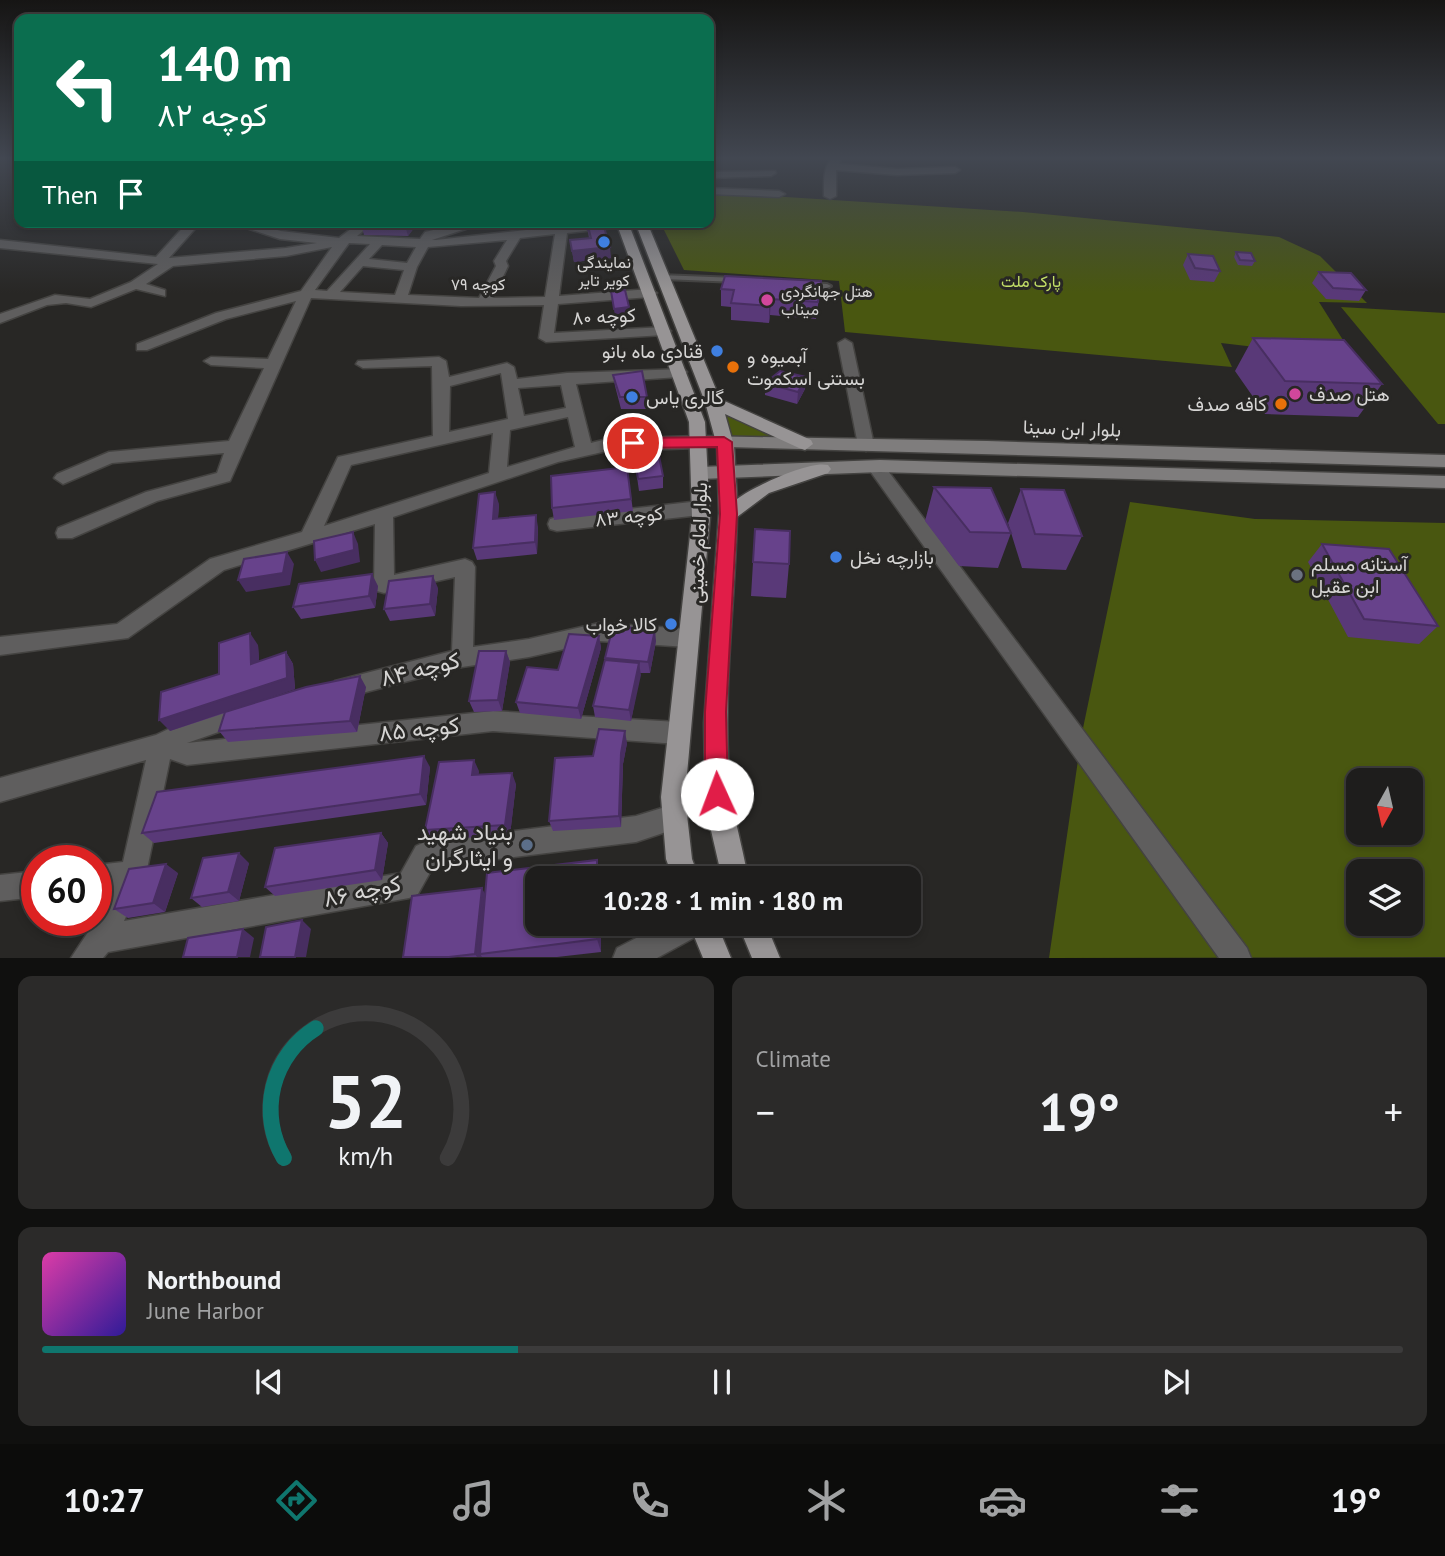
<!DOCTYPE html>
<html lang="en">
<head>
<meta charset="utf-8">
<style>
	:root { --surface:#1e1d1c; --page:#2b2a29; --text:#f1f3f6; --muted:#a1a2a3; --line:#3c3b3b; --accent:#0f766e }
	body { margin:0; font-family:"PT Sans",Vazirmatn,sans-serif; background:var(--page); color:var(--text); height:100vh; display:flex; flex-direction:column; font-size:26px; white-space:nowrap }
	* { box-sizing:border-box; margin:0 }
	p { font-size:23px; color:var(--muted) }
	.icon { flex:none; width:38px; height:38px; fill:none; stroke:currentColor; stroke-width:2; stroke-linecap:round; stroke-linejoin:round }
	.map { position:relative; height:958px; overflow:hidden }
	.panel { display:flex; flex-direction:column; gap:18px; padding:18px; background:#10100f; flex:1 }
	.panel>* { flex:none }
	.hud { position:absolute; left:14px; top:14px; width:700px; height:214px; border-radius:14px; box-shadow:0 4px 10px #0003,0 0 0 2px var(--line); background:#0b6e4f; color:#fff; overflow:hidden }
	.needle { width:46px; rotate:188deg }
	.buttons { position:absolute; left:1346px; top:768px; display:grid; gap:14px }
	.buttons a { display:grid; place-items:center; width:77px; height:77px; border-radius:14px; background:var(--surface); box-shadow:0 4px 10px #0003,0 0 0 2px var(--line); font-size:35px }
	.speed { position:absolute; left:21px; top:845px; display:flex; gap:14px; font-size:35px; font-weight:700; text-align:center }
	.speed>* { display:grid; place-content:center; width:91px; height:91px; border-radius:50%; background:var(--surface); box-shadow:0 4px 10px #0003,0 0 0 2px var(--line); line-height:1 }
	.speed .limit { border:10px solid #d22; background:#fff; color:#111 }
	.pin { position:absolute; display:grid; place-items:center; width:60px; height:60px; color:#fff; margin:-30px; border:4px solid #fff; border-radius:50%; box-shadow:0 2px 7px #0007 }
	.me { position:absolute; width:77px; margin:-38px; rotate:358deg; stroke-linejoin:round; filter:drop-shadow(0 0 5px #0008) }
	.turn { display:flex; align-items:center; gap:24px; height:147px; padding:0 28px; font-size:32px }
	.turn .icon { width:91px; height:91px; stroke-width:2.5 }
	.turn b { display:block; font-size:49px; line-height:60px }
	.then { display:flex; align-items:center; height:66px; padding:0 28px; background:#0003; gap:14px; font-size:26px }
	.big { font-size:52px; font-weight:700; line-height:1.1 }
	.panel .widget { flex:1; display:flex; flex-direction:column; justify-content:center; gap:10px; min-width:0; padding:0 24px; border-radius:14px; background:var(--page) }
	.panel .dial { align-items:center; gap:0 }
	.dial svg { height:182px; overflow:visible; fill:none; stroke:var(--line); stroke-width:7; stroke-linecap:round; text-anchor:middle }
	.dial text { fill:var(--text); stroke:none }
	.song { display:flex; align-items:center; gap:21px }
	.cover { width:84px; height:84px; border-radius:10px; background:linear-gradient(135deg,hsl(320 70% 55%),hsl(250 70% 35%)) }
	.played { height:7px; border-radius:4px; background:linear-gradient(90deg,var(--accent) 35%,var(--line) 35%) }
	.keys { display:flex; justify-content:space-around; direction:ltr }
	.heat { display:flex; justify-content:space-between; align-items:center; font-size:38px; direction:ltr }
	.panel .tiles { flex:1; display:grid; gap:18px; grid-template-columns:1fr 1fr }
	.widget:last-child { grid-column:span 2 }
	.trip { position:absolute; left:525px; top:866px; width:396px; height:70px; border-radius:14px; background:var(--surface); box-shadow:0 4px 10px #0003,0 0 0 2px var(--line); font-weight:700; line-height:70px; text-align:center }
	.menu { display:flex; height:112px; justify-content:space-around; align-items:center; background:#0c0c0b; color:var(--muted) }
	.menu .icon { width:49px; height:49px }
	.menu .on { color:var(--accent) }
	.menu b { font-size:32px; color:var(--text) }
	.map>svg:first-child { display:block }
	.green { fill:#495710; fill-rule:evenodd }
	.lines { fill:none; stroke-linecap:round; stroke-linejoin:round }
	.lane-casing { stroke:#444341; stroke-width:4 }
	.street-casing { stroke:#444341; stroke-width:3 }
	.secondary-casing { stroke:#444341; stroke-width:3 }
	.primary-casing { stroke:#444341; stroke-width:3 }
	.lane { fill:#5f5e5e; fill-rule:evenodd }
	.street { fill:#5f5e5e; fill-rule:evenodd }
	.secondary { fill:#7f7d7d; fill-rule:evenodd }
	.primary { fill:#979495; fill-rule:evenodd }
	.wall { fill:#593978 }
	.shaded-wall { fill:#482e61 }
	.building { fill:#67428b; stroke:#482e61; stroke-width:2 }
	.route { fill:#e11d48; stroke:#92132f; stroke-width:2 }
	.shop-dot { fill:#3f7fe0; stroke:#282725; stroke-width:2.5 }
	.hotel-dot { fill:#d1479c; stroke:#282725; stroke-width:2.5 }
	.food-dot { fill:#e8710a; stroke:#282725; stroke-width:2.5 }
	.worship-dot { fill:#6b7280; stroke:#282725; stroke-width:2.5 }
	.service-dot { fill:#5c6f8a; stroke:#282725; stroke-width:2.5 }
	.labels { text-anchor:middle; stroke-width:6; stroke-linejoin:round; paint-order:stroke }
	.far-poi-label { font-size:16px; fill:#d6d5d4; stroke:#282725 }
	.far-park-label { font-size:16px; fill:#c3df67; stroke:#282725 }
	.far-street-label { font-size:16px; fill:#d6d5d4; stroke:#282725 }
	.street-label { font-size:19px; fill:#d6d5d4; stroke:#282725 }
	.poi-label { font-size:19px; fill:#d6d5d4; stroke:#282725; text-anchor:start }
	.near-street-label { font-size:23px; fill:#d6d5d4; stroke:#282725 }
	.near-poi-label { font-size:23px; fill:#d6d5d4; stroke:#282725; text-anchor:end }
</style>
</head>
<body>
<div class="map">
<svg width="1445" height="958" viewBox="0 0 1445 958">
	<rect width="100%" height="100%" fill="#282725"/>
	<path class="green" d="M709,192L1023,212L1279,237L1320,256L1367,303L1319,302L1355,359L1221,343L1232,367L845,332L839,281L684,270L660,222H709Z
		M1341,307L1445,313V424H1438Z
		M722,410L789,441L728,440Z
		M1130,502L1255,519L1445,523V957L1049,958L1082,733ZM1358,780H1410V833H1358ZM1358,872H1410V924H1358Z"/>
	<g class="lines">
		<defs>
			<path id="lane" d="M660,275L737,278L741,280L737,282L663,279H660Z
				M806,283L827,284L831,286C825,290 811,289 805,285Z"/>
			<path id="street" d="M831,159H841L839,164L897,169L955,167L960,170L955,173L897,175L836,170V196L830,199L824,196C824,181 823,170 831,159Z
				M775,171L776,173L771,176L709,178V172Z
				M709,188L779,191L785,194L779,197L709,194Z
				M188,222H201L169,258L286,248L317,243L280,239L228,222H248L281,231L339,238L360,222H374L357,236L420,239L425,232L466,222H487L432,240H436L598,222H628L623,227L567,233L559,296L650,289L657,293L650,297L558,304L554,333L664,327L671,331L664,335L546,342L539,338L544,305L461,306L311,298L230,481L157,501L72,538H58L56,533L58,528L146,492L217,473L224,453L112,463L63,484L54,478L57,474L109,452L229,441L264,368L211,365L204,361L211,357L268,359L296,301L226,319L147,350H137V344L216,313L301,291L332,247L286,256L173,266L146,284L165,290V296L136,289L91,307L66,303L47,305L0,323V314L55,295L90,299L131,282L158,264L0,248V240L156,257ZM555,234L545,297L493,298L508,266L506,261L520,238ZM507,240L494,261L496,266L479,298L408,295L417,267L428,247ZM349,243L370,244L327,291L315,290ZM382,245L416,247L407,263L369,259ZM363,266L404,270L395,295L340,292Z
				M845,339L852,343L874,445L866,451L858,445L838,343Z
				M439,357L446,361L449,377L507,363L514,367L517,379L567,373L684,369L687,372L684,375L679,377L576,384L591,443L607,439L698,436L706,442L698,448L607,451L558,462L393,517L394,575L465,559L472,562L475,567L473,647L529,639L599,623L687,629L694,632L698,638L694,644L687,647L599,641L529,657L462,667L343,698L335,695L332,688L335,681L452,651L455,577L384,593L377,591L374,585L375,524L224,570L128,638L0,655V637L117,624L210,559L302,532L338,457L433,436L432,366L363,368L356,364L358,361ZM501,373L508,419L449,432L450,386ZM561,385L566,408L524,416L518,388ZM568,417L575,447L507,467L510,430ZM493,433L489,473L324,526L351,465Z
				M876,461L882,463L1247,948L1251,958H1219L870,471L867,467L870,463Z
				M700,501L706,503L709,508L706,513L700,515L557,531L550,529L548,524L550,519L557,517Z
				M245,703L253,706L256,713L253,720L187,743L493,711L678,722L686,725L690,733L686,741L678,744L493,731L187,765L170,759L146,874L142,883L137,886L138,890L124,921L401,873L416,846L425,842L636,816L675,804L684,808L688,817L684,826L636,842L433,867L418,894L409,898L108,952L103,958H71L96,920L111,890L96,891V865L123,862L146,760L0,802V778L156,735L187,720Z
				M37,871V897L0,901V875Z
				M663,924H705L701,934L657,958H613L617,948Z"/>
			<path id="secondary" d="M698,436L987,441L1445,455V467L692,446L690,442Z
				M880,460L1445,476V488L880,472L700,479L691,473L700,467Z"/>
			<path id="primary" d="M616,222H628L705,422L710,517L685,797L692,859L699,878H673L666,859L661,797L692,517L689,422Z
				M635,222H647L720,399L811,440L813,444L805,450L799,448L725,414L734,446L737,499C753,487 809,460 828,465L831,469L828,473L769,493L737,517C735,603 723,688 729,774C731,810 742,843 748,878H722L710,826L705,775L704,723L719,513L717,446L705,402Z
				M689,924H717L731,958H703Z
				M738,924H766L780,958H752Z"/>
		</defs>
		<use href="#lane" class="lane-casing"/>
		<use href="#street" class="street-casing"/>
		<use href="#secondary" class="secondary-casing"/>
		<use href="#primary" class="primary-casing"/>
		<use href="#lane" class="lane"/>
		<use href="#street" class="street"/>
		<use href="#secondary" class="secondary"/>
		<use href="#primary" class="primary"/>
	</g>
	<path class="wall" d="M581,222H606V224L603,225L611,258L574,262L570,240L589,238L587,227L584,228Z
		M683,222H706L704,230L683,229Z
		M361,224H417L408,236L364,235Z
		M1236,252L1255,261L1252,266L1238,265L1234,257Z
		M1188,254L1220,271L1214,282L1190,280L1183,265Z
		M1319,272L1366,290L1359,301L1326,299L1312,283Z
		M721,289L819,298L816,319L770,315L769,323L731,320V307L721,306Z
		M1253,338L1382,384L1358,417L1265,414L1235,371Z
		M613,375L647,397L648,409H621L615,386Z
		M806,377L805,389L797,404L765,395V383Z
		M633,449L663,476V488L639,491Z
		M627,467L633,511L554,520L552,508Z
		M934,487L1011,533L998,568L959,566L925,521Z
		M1021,489L1082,536L1066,570L1022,568L1008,523Z
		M499,504L498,518L538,527L537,554L477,560L473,548Z
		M755,529L789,564L786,598L751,596Z
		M1322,544L1438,626L1419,644L1348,637L1308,562Z
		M378,586L375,608L301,619L293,607Z
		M438,588L435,616L390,621L384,609Z
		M599,636L601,648L581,719L520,713L516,702L558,670Z
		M656,641L650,673H640L631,721L595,717L593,706L606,660L605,658Z
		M258,645L259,661L286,652L293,664L295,689L251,704L366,687L357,732L228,742L219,731L225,713L170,731L219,674Z
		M506,651L510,662L502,711L474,712L469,701Z
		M627,743L623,764L621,827L553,831L549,821L593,756Z
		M430,767L426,805L154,843L142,833Z
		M479,771L478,775L516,784L510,835L432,840L425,830Z
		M381,833L388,843L382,880L275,896L265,887Z
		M597,860L601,874V952L557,957H403L485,894Z
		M249,863L239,901L202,907L191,898Z
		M178,873L165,912L128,918L114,909Z"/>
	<path class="shaded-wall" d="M407,222H417V224L408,236L405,225Z
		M584,222H606V224L584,228Z
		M610,247L611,258L574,262L572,251Z
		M771,299L770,315L769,323V306Z
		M629,307L630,318L615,320L614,309Z
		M806,377L805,389L797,404L798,392Z
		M495,492L499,504L497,531L493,519Z
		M536,515L538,527L537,554L535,542Z
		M353,532L358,544L360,562L321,572L315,560Z
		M287,552L294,564L290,585L246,592L238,580Z
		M372,574L378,586L375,608L369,596Z
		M433,576L438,588L435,616L430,604Z
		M655,630L656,641L650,673L648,662Z
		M250,633L258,645L260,675L251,664Z
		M599,636L601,648L581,719L578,708Z
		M506,651L510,662L502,711L498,700Z
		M286,652L293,664L295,689L170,731L159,720Z
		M639,663L641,675L631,721L629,710Z
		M360,676L366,687L357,732L350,721Z
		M625,731L627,743L623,764L621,827L619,816L621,753Z
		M424,756L430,767L426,805L420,794Z
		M474,760L479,771L477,786L472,775Z
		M512,773L516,784L510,835L505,825Z
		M381,833L388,843L382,880L375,870Z
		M239,853L249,863L239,901L228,892Z
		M597,860L601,874V878H597Z
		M166,864L178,873L165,912L153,903Z
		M482,888L489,902L480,954L482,957H477L475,954Z
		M302,920L311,929L306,957H295Z
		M597,924H601V952L597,939Z
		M243,929L254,938L250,957H237Z"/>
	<path class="building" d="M362,222H407L405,225L361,224Z
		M602,223V224L588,226V231L586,225Z
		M603,224L610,247L572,251L570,240L591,238L588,226Z
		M1236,252L1251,253L1255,261L1240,260Z
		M1188,254L1213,256L1220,271L1195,268Z
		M1319,272L1351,273L1366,290L1333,288Z
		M725,276L821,281L818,302L771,299L769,306L731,303L734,290L721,289Z
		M625,290L629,307L614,309L611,291Z
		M1253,338L1344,340L1382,384L1285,381Z
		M642,371L647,397H620L613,375Z
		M780,371L806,377L798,392L765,383Z
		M657,446L663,476L638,479L633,449Z
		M627,467L631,499L552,508L551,476Z
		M934,487L991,488L1011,533L970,532Z
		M1021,489L1064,490L1082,536L1035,534Z
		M495,492L493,519L536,515L535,542L473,548L479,494Z
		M755,529L790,531L789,564L753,562Z
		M353,532L354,550L315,560L314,541Z
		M1322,544L1389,549L1438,626L1364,619Z
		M287,552L283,573L238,580L244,559Z
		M372,574L369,596L293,607L299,584Z
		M433,576L430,604L384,609L389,581Z
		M613,626L655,630L648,662L605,658Z
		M250,633L251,664L286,652L287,678L159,720L161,692L219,674V643Z
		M569,634L599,636L578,708L516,702L527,667L558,670Z
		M479,651H506L498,700L469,701Z
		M605,660L639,663L629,710L593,706Z
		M360,676L350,721L219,731L225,712L306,687Z
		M599,729L625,731L621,753L619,816L549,821L555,758L593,756Z
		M424,756L420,794L142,833L157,792Z
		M474,760L472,775L512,773L505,825L425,830L439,762Z
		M381,833L375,870L265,887L275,848Z
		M239,853L228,892L191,898L203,858Z
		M597,860V878H537V924H597V939L480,954L487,873Z
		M166,864L153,903L114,909L129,869Z
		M482,888L475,954L449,957H403L412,896Z
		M302,920L295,957H260L266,927Z
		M243,929L237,957H183L188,938Z"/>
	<linearGradient id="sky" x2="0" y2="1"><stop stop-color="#161514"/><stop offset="0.54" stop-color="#424751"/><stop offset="1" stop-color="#424751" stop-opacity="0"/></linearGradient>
	<rect width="1445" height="293" fill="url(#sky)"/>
	<path class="route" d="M724,437L732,442L737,514L726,712L728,794L725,801L717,805L709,801L705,794V712L720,514L717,447L633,448L625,443L633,438Z"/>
	<g class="shop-dot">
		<circle cx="604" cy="242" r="7"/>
		<circle cx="717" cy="351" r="7"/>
		<circle cx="632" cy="397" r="7"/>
		<circle cx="836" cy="557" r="7"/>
		<circle cx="671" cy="624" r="7"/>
	</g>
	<g class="hotel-dot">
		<circle cx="767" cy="300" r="7"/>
		<circle cx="1295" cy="394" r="7"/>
	</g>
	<g class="food-dot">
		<circle cx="733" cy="367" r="7"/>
		<circle cx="1281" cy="404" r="7"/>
	</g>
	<circle class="worship-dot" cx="1297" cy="575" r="7"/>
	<circle class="service-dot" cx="527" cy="845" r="7"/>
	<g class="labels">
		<g class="far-poi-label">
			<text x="604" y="268">نمایندگی<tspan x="604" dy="18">کویر تایر</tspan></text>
			<text x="781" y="297" text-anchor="start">هتل جهانگردی<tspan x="781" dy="18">میناب</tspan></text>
		</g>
		<g class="far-park-label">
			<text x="1031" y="287">پارک ملت</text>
		</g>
		<g class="far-street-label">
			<text x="478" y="290">کوچه ۷۹</text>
		</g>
		<g class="street-label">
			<text transform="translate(604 316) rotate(-3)" y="7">کوچه ۸۰</text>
			<text transform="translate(1072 428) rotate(2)" y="7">بلوار ابن سینا</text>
			<text transform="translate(629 516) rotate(-6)" y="7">کوچه ۸۳</text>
			<text transform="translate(698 543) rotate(-88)" y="7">بلوار امام خمینی</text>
		</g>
		<g class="poi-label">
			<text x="703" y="358" text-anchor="end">قنادی ماه بانو</text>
			<text x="747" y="363">آبمیوه و<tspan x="747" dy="22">بستنی اسکموت</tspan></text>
			<text x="1309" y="401">هتل صدف</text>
			<text x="646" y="404">گالری یاس</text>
			<text x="1267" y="411" text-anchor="end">کافه صدف</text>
			<text x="850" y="564">بازارچه نخل</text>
			<text x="1311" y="571">آستانه مسلم<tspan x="1311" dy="22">ابن عقیل</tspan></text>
			<text x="657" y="631" text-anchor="end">کالا خواب</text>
		</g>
		<g class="near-street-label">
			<text transform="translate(420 669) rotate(-14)" y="8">کوچه ۸۴</text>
			<text transform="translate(419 729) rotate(-6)" y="8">کوچه ۸۵</text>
			<text transform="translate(362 891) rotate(-12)" y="8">کوچه ۸۶</text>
		</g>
		<g class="near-poi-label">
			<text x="513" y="840">بنیاد شهید<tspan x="513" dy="26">و ایثارگران</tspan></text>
		</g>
	</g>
</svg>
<div class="buttons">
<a><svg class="needle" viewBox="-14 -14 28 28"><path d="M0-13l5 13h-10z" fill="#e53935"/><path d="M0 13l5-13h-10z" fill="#a1a2a3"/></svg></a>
<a><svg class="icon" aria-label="layers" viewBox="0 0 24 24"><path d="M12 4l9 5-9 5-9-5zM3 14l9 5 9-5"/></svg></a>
</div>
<div class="speed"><div class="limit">60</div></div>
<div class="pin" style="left:633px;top:443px;background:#d93025"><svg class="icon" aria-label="arrive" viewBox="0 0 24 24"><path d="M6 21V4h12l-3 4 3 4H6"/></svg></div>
<svg class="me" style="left:717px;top:794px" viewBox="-20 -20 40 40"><circle r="19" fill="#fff"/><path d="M0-13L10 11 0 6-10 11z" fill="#e11d48"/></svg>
<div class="trip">10:28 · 1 min · 180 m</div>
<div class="hud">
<div class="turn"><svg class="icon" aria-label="left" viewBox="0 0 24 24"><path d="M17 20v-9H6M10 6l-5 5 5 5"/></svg><div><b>140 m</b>کوچه ۸۲</div></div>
<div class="then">Then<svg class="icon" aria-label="arrive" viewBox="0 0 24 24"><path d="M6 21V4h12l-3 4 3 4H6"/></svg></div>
</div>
</div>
<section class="panel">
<div class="tiles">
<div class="widget dial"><svg viewBox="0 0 100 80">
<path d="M14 69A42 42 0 1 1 86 69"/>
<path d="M14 69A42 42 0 0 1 28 12" stroke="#0f766e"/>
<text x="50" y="56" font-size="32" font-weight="700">52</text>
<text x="50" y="72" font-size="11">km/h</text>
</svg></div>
<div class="widget"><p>Climate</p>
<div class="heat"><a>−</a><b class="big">19°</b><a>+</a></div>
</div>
<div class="widget">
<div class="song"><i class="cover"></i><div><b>Northbound</b><p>June Harbor</p></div></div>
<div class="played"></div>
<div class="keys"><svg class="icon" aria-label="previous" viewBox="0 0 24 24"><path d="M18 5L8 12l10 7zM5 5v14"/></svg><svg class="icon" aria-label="pause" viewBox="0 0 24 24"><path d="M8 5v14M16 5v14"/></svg><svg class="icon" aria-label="next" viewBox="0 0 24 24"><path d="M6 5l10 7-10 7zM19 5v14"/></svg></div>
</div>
</div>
</section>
<nav class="menu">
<b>10:27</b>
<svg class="icon on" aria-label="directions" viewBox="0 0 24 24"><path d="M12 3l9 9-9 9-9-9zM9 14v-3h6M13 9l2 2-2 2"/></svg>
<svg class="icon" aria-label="music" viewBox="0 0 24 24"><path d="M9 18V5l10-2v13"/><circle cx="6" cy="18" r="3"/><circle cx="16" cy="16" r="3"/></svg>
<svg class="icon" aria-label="phone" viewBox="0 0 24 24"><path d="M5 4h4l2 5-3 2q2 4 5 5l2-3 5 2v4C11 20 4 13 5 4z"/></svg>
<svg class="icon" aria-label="climate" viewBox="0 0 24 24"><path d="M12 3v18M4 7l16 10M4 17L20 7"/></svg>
<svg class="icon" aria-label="car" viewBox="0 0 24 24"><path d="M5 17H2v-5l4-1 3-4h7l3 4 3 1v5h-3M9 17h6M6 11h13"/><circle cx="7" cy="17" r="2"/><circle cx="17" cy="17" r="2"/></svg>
<svg class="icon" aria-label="filters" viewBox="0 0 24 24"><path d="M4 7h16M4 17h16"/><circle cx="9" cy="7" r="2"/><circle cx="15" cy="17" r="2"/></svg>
<b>19°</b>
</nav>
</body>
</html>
